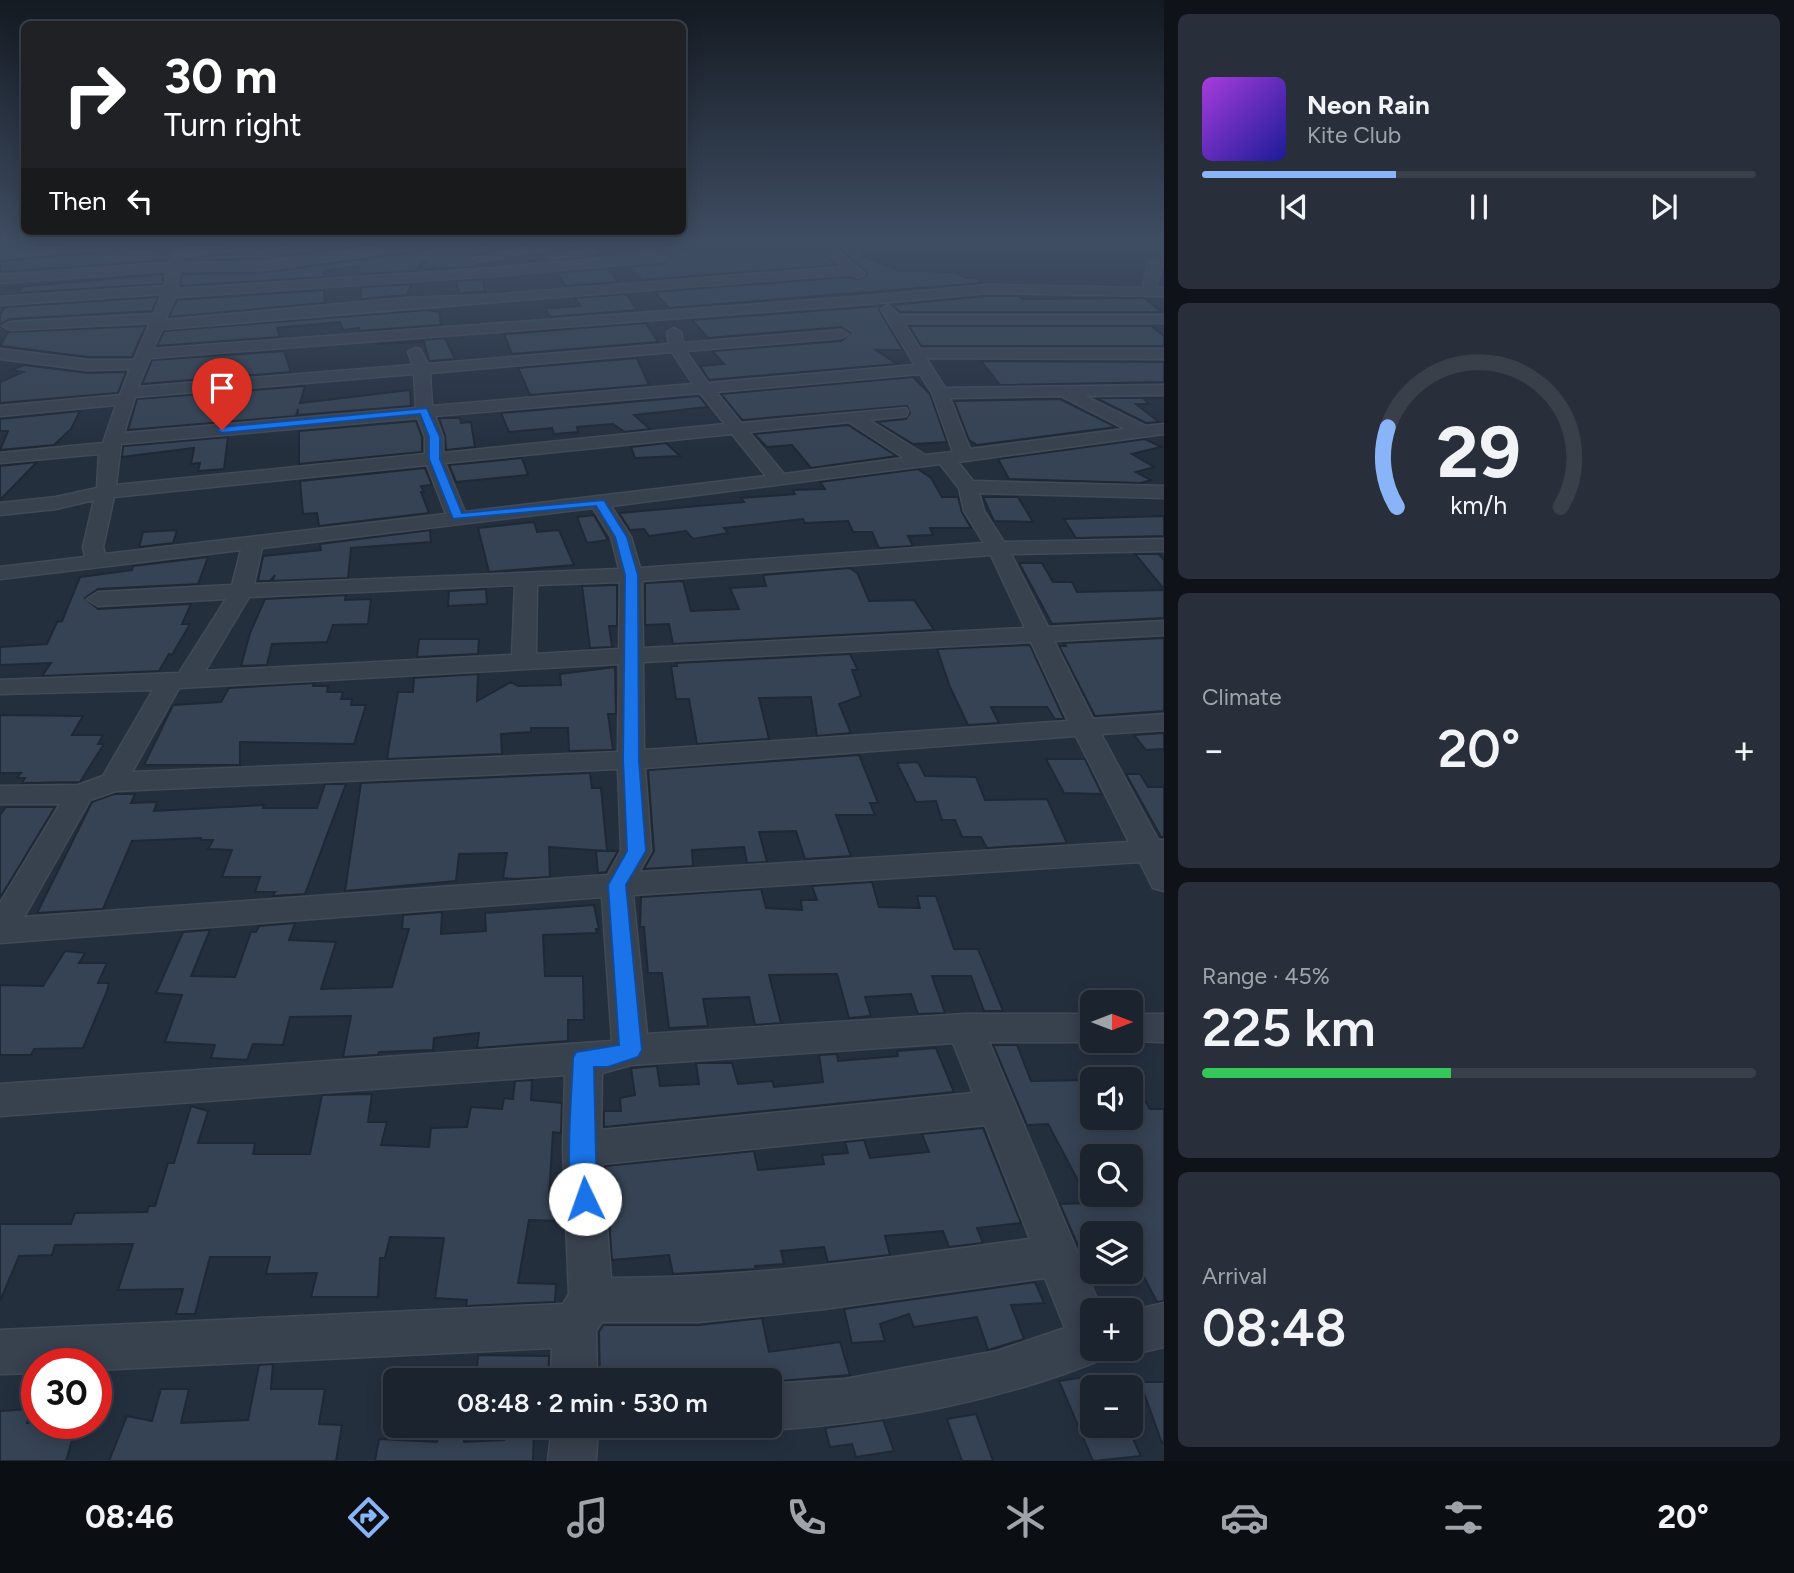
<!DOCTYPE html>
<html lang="en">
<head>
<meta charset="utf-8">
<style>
	:root { --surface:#1b232e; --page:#282f3a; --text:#f1f3f6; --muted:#a0a4aa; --line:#39404a; --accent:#8ab4f8 }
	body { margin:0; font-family:Figtree,sans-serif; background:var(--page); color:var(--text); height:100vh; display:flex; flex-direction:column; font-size:26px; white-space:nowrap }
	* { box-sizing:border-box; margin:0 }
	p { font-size:23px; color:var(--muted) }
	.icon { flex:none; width:38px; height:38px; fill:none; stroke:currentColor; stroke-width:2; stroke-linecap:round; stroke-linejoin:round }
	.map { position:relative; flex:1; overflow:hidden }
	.sheet { display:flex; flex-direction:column; gap:14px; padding:14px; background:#0f1319; width:630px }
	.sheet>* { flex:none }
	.banner { position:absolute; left:21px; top:21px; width:665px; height:214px; border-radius:10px; box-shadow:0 4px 18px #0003,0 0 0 2px var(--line); background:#202124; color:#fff; overflow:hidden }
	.needle { width:46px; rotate:90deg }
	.buttons { position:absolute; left:1080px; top:990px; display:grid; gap:14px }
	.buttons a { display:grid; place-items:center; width:63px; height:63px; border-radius:10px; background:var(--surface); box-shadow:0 4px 18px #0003,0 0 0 2px var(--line); font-size:35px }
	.speed { position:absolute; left:21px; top:1348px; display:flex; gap:14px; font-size:35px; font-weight:700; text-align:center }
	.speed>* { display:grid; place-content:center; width:91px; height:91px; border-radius:50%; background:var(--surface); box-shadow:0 4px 18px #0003,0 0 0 2px var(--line); line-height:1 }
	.speed .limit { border:10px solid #d22; background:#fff; color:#111 }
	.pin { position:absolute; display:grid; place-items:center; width:60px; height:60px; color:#fff; margin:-72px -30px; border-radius:50% 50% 50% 0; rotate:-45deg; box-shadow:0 0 7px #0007 }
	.pin .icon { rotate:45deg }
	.me { position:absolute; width:77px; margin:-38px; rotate:357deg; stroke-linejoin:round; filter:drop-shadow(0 0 5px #0008) }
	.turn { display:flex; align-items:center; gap:24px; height:147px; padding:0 28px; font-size:32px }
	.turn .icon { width:91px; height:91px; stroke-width:2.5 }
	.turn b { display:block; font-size:49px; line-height:60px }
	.then { display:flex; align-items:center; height:66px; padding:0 28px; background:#0003; gap:14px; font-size:26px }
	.big { font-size:52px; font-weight:600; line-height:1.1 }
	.sheet .widget { flex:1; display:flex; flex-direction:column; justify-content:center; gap:10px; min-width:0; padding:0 24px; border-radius:10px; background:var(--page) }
	.sheet .dial { align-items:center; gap:0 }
	.dial svg { height:182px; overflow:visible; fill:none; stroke:var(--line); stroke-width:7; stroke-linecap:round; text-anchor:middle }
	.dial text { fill:var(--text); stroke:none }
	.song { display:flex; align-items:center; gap:21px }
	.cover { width:84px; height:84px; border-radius:10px; background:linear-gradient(135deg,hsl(280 70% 55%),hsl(240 70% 35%)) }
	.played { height:7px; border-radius:4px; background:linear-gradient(90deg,var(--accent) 35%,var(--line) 35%) }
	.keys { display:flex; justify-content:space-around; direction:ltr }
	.heat { display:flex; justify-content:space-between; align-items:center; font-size:38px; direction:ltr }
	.charge { height:10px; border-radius:5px; background:linear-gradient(90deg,#34c759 45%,var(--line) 0) }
	.trip { position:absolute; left:383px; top:1368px; width:399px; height:70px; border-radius:10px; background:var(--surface); box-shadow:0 4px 18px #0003,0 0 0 2px var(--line); font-weight:600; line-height:70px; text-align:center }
	.tab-bar { display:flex; height:112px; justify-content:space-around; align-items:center; background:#0b0e12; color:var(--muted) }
	.tab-bar .icon { width:49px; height:49px }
	.tab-bar .on { color:var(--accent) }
	.tab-bar b { font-size:32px; color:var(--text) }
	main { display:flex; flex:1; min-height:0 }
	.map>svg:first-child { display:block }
	.building { fill:#364354; stroke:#1f2835; stroke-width:2; fill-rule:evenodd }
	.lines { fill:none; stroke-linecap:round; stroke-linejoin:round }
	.street-casing { stroke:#414a57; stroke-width:3 }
	.street { fill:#38414e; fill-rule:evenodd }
	.route { fill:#1a73e8; stroke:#114b97; stroke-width:2 }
</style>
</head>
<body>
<main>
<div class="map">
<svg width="1164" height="1461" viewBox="0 0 1164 1461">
	<rect width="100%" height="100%" fill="#242f3e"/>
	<path class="building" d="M124,244H132V249L161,248L158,254H170L167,260L0,272V261L116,251Z
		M290,244H377L261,259L185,260Z
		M431,244H484L495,251L472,255V260L479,265L501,261L502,265L436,269L422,259L417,271L360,274L359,266L324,271V277L181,286V274L261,273L423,251Z
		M655,244H814L837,265L642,280L628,267L661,264L670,257Z
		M834,244H860V255L900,271L956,272L965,278H976L982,283L669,308L654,292L850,277L860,280L866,276L867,272Z
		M594,246L600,256L547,261L542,253Z
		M609,268L618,282L566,286L557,273Z
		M163,274V284L17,293L23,287L7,288Z
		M483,279L485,291L459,293L456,281Z
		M412,284L407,295L361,299V287Z
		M324,290L325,303L169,317L177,300Z
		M626,294L637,310L550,317L545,308L581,306L575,298Z
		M987,296H1018L1023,299L1145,298L1161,312H900L892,305Z
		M158,297L152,311L10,319L0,324V315L5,307Z
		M882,306L879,310L903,350H876L897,364L709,380L700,366L724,364L712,351L841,341L850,333L841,327L708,338L692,320Z
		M427,310L439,312L441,325L359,331V328L343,330L340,322L277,328L280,337L157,346L164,331Z
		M646,323L658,342L512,354L504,334Z
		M146,326L132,357H88L0,346L8,332Z
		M909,326H1151L1164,336V346H921Z
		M445,338L455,359L429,361L424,342L376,344Z
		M284,351L291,372L142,384L152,360Z
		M637,358L649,385L530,395L518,368Z
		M981,361L1164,362V382L1000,385Z
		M24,365L88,373L126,372L118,393L0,403V382L23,372L12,370Z
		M913,377L930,394L947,442L913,444L877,422L906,419L910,413L907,406L742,420L721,394Z
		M305,386L300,403L410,390L411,406L298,415V409L296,416L128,430L137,399Z
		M699,396L708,407L634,415L650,429L625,432L613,424L577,427L578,432L554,434L552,428L509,432L501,413Z
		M1096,398H1164L1144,399L1149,404H1136L1159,422L1146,423Z
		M1060,399L1116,427L977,445L969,440L954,401Z
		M80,411L71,429L54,445L0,450L8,431H0V419Z
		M439,418H460L461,423L471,422L475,447L446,450L445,436Z
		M416,421L422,437V452L299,464V431Z
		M848,425L897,456L811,468L792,445L767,447L754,434Z
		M228,437L224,469L198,471L200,463L191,464L194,448L122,457L123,446Z
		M1145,439L1161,447L1132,454L1154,467L1136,472L1151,480L1141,483L1009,479L998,459Z
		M666,443L680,456L635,458L631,447Z
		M522,458L528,475L456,482L449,465Z
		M37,462L0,500V466Z
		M425,468L432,485L421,486L424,492H421L429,513L319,526L317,513L303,514L300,481Z
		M918,469L931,478L942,497H958L962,512L971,528H930L933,535L908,536L913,546L879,548L872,532H853L848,521L805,523L803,519L724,528L728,533L693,539L686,531L649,536L644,529L630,530L619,513L744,502L741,498L795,494L793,490L825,489L820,482Z
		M983,497H1018L1033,522L994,521Z
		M594,515L608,540L587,543L577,517Z
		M1164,516V536L1076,538L1064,519Z
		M534,522L537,532L559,530L574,565L489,572L478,528Z
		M177,530L173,543L139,547L143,532Z
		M430,530L431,542L351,548L348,578L272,581L275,575L270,581H258L263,556L321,550L320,544Z
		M1135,554H1159L1164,560V589Z
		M208,557L198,584L98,589L85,598L98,609L191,604L182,624H190L172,655L169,654L159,671L42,676L51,663L0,665V647L47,644L57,622L62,621L80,577L132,570L133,566Z
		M1019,563H1042L1053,582H1072L1077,592L1164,590V618L1052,624Z
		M850,568L858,574L869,601L914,600L934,630L673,644L669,624L645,625V583L683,581L691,611L739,609L730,588L766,586L763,575Z
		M617,585V626H609L612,647L590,648L582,586Z
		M486,589L487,604L448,606L449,591Z
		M346,595L345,600L371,599L368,624L333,625L327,642L272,644L267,665L241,666L250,633L265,599Z
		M1164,638V711L1095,716L1059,646H1066L1064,643Z
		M419,639H479L478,654L417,657Z
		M1030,645L1064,719H1055L1047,707H991L999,723L968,725L950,687L937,649Z
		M850,654L858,670H852L861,696L839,704L851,733L817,736L811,697L759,698L769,739L697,744L689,699H676L671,666H677L676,663Z
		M615,667L616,714H608L613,750L569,751L568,728H531V732L501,734L502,754L387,759L398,692H413L414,678L478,674L477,701L511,682L518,686L561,685L560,674Z
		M314,683L313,686H328L327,692H343L341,699H352L351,705H366L354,744L240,742V765H144L173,705L221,702L229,688Z
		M0,715L83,716L72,735H103L98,744H104L80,782L22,783L25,778H17L21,773H0Z
		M1164,733V749L1146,750L1134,735Z
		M859,755L878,803H870L875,815H836L851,856L805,859L796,831L759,832L767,862L747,863L744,847L692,850L693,866L644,869L654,851L648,770Z
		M1046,759H1085L1102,794L1064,793Z
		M918,762L925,776L976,777L985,800L1047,799L1067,843L987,848L981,837H962L955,820H942L936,801L916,802L897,763Z
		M590,773L592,788H601L607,851L549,847L550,877L515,879L503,878L507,853L459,854L456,881L345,891L361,783Z
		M1126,774H1140L1148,787H1164V837H1161Z
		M325,784H346L305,894L273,896L275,892H255L260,877H222L232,850L208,849L213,840H201V838L132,841L103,909L37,913L92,802L114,794H135L131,803L157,802L154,811L264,805L263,808H317Z
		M6,807H55L0,898V815Z
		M596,851H618L606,872L598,873Z
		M872,882L879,907L920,908L917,896H936L954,949H978L1003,1011H984L971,976H932L945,1013L918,1014L911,994L865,997L871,1016L849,1018L837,974L769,975L781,1023L755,1025L749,997L703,999L708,1026L669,1028L662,973H648L644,927H640L641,897L761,889L766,908L802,910L801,900H817L812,886Z
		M594,905L599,929H596L597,933L543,935L545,976H583L584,1020H568V1041L477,1048L479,1033L434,1038L433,1050L379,1052L378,1055L343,1057L351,1016L290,1017L283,1045L253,1044L247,1060L211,1058L215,1045L165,1042L182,995L156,993L183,932L210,930L191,976L235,977L251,932H256L259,926L295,923L289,940L336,942L321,989L392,987L409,929H402L403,915L442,912L441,934L486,931L485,913Z
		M65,951L85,953L79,963H107L98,983H109L107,991L83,1048L34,1049L31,1055H0V985L43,986Z
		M993,1045H1017L1031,1081L1088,1080L1092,1088V1118H1130V1103L1146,1102L1150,1109H1164V1301L1157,1302L1130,1250V1234H1092V1246H1078L1060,1204L1090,1203L1048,1124L1027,1125ZM1092,1157H1130V1195H1092Z
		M936,1048L954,1092L604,1127V1111H621L620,1098L635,1095L631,1068L657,1066L660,1086L699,1084L696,1063H732L738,1084L772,1081L774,1087L823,1082L819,1055L837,1054L838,1061L898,1056L897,1051Z
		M532,1080L531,1100L562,1103L561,1133L553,1132L549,1196H562L563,1221L529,1220L518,1283L556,1284L555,1302L466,1306L467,1300L435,1298L444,1238L390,1237L385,1258H380L378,1297H311L317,1273L266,1274L270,1257H210L195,1314H176L183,1289L118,1290L133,1244L55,1245L52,1255L19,1256L0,1301V1224H71L75,1213L147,1212L149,1206H155L168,1163H174L191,1106L208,1111L198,1143H255L253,1154H310L322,1095L372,1094L368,1122H387L381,1145L429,1147L431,1128L467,1127L471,1107L502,1109L504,1098L513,1099L515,1081Z
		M983,1128L1021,1223L977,1228L983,1243L949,1247L943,1231L885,1236L890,1255L828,1262L824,1247L781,1251L784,1264L755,1266L756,1269L673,1274L669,1255L612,1260L605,1166L754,1151L758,1170L824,1164L822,1155L848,1153L845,1142L864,1140L870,1158L929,1152L922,1134Z
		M1035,1282L1044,1303L1011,1305L1024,1339L988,1350L977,1317L914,1327L909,1314L880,1324L885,1341L852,1343L844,1309Z
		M762,1318L769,1352L840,1342L850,1375L779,1381H600L599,1332L603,1325H699Z
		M478,1355L549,1356L548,1378L476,1381Z
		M273,1364L271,1389H325L319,1424L342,1425L336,1461H109L127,1416L152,1421L161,1389H189L181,1423L248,1420L259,1365Z
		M1092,1376V1426H1127L1141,1456L1093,1461L1059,1381Z
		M1140,1382H1164V1442L1162,1443Z
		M31,1409L27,1423H77L66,1461H0V1411Z
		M976,1414L993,1461H962L947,1419Z
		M883,1420L894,1451L856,1457L852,1444L830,1447L825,1428Z
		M439,1426H465L464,1442L504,1440L505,1426H534L533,1461H375L379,1439L437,1442Z"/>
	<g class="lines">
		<defs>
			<path id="street" d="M20,244H32L36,248L122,244L116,248L0,258V250L24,249Z
				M173,244H185L188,249L265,244L259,248L184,256L181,263L261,262L397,244H429L423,248L261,270L179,271L178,289L495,268L649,254L626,244L652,245L667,257L661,261L495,276L175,297L165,320L406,298L490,295L843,267L817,244H830L865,274L859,278L851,274C621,293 392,309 162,329L153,349L881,295L987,285L1143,288L1148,263L1164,257L1156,288H1164V296L987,293L881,303L150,358L138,387L413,365L408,352L415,348L420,349L428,364L669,344L667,332L674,328L681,332L683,343L841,330L848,334L841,338L686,351L708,383L915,365L881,309L888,305L899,315H1164V323H904L920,349H1164V359L926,358L945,388L1164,385V395L1085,396L1146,426L1164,424V434L958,462L973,481L1164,486V498L979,493L984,511L1004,542L1164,539V551L1011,554L1048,627L1164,621V635L1054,641L1093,719L1164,714V730L1101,734L1158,840H1164V891L1153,888L1140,862L633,895L647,1034L965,1014H1092V1041H1096L1092,1042H989L1102,1311H1092V1349H1111L1108,1357C999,1402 887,1422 770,1430L760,1426H770V1384L845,1379L997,1351L1065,1328L1045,1278L824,1309L699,1322H602L596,1331L597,1381H551L552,1348L96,1370V1363H37V1373L0,1374V1330L563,1304L569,1294L563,1149L565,1075L0,1116V1084L612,1041L602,897L0,943V903L60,804H0V786L78,785L103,776L153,690L0,694V680L179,673L226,599L98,606L87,599L98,592L232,585L241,550L0,579V567L85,557L83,547L94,500L56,509L0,515V503L56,497L97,488L99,454L0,463V453L103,443L116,405L0,416V406L120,395L130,369L88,370L0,359V349L88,360H134L150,323L10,330L3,326L10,322L154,314L162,294L0,305V297L165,286L166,271L0,283V275L169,263L176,248ZM672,352L693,384L432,406L430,373ZM414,374L416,408L124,433L135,397ZM920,374L932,393L953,452L925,455L869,420L906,416L908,412L906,408L741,423L716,392ZM700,393L725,424L443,453V437L435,416ZM1061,396L1125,429L970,449L950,398ZM418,418L425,437V454L116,485L121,444ZM849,422L904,458L784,474L749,432ZM732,434L766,476L465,512L445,463ZM940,464L959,488L964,511L984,543L640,568L631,537L611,506ZM427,465L446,514L105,554L103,547L114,497ZM593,508L611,537L619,569L254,584L262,548ZM991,555L1025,628L643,648L642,581ZM620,582L619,649L536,654L537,585ZM515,585L512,655L205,671L249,597ZM1031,642L1068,721L644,750L643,662ZM619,664L618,752L132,772L179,688ZM1076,736L1129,842L639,872L651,851L645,768ZM618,769L621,851L608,875L24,917L90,800L116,791ZM953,1043L973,1093L601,1130L602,1073L631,1065ZM985,1125L1030,1239C890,1258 752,1278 611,1278L602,1164Z
				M546,244H575L479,262L473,258Z
				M1130,1014H1164V1042L1126,1041H1130Z
				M1164,1303V1347L1130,1355L1116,1349H1130V1311Z
				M552,1426H598L596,1461H548Z"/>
		</defs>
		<use href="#street" class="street-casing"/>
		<use href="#street" class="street"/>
	</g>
	<linearGradient id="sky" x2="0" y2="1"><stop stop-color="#141a22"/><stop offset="0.54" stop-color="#3f4d63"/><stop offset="1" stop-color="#3f4d63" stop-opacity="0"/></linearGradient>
	<rect width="1164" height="449" fill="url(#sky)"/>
	<path class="route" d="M427,408L440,437V459L462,513L604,500L627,537L638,575L639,760L646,851L626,885L642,1050L638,1057L608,1067H594L597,1199L594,1208L585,1211L576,1208C563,1176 572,1095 573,1058L576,1052L619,1045L608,885L627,851L623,760L625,575L615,537L596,506L453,519L429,459V437L420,414L222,433L217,430L222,427Z"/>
</svg>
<div class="buttons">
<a><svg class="needle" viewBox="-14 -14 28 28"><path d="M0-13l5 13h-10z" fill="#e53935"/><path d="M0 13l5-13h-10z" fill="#a0a4aa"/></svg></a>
<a><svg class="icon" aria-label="sound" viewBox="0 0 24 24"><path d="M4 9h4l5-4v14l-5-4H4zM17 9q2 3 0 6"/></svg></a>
<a><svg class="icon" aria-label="search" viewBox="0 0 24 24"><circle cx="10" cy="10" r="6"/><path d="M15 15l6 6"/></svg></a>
<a><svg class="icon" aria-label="layers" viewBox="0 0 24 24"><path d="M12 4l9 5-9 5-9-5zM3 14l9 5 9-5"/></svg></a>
<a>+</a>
<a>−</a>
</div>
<div class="speed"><div class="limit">30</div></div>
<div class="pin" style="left:222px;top:430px;background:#d93025"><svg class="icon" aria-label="arrive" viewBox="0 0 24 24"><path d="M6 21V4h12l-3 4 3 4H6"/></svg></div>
<svg class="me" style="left:585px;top:1199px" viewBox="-20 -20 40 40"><circle r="19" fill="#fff"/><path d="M0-13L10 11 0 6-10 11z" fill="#1a73e8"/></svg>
<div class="trip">08:48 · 2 min · 530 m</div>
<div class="banner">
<div class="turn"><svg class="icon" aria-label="right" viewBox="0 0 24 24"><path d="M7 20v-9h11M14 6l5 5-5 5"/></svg><div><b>30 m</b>Turn right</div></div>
<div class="then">Then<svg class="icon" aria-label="left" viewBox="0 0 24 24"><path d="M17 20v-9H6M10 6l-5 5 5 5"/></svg></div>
</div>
</div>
<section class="sheet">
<div class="widget">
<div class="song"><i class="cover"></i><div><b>Neon Rain</b><p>Kite Club</p></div></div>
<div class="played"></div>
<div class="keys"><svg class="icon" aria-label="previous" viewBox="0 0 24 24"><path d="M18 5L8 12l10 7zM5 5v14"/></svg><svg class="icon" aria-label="pause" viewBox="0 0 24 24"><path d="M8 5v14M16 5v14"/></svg><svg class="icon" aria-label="next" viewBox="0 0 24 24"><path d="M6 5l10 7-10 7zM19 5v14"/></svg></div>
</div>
<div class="widget dial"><svg viewBox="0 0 100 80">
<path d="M14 69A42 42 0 1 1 86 69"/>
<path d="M14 69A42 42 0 0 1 10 34" stroke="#8ab4f8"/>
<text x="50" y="56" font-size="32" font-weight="700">29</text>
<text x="50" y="72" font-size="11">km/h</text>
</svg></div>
<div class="widget"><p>Climate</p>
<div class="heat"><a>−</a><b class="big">20°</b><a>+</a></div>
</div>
<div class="widget"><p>Range · 45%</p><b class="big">225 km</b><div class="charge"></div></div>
<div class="widget"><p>Arrival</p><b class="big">08:48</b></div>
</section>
</main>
<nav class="tab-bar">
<b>08:46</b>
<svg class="icon on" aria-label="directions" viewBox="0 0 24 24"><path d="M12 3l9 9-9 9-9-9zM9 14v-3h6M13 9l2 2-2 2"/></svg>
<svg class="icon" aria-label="music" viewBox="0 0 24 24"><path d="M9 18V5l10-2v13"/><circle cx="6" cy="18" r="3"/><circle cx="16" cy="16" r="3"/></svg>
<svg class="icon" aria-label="phone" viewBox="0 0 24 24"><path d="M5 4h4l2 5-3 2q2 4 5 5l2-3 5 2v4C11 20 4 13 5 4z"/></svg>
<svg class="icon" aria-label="climate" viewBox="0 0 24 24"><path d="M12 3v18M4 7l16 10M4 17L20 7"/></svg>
<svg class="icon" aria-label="car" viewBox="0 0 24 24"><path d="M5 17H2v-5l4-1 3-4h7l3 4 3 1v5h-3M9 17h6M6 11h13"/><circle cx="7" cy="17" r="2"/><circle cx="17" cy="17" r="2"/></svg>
<svg class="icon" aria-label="filters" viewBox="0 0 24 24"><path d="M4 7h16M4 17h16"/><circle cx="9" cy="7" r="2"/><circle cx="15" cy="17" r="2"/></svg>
<b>20°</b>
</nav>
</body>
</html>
